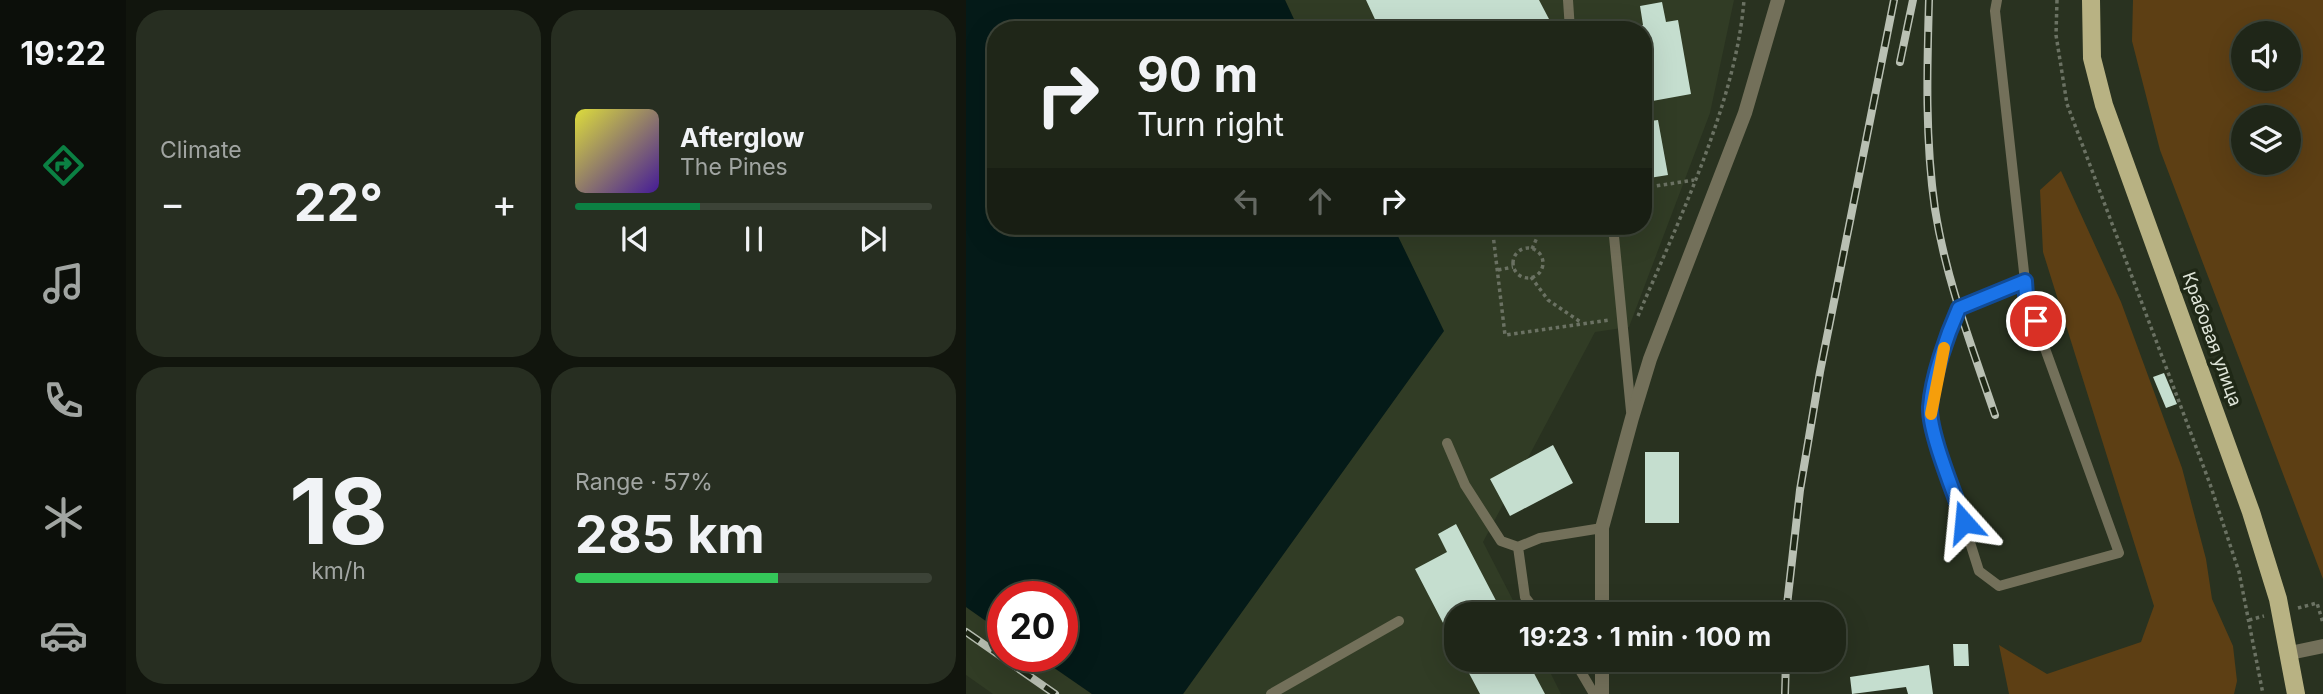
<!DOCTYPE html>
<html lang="en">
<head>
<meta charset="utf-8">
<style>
	:root { --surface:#1f2618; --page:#272e21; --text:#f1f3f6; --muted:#a1a5a2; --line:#3c4337; --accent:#0b8043 }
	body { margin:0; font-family:Inter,sans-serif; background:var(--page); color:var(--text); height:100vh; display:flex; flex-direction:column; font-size:26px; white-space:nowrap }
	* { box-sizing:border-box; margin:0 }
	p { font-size:23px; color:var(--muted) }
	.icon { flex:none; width:38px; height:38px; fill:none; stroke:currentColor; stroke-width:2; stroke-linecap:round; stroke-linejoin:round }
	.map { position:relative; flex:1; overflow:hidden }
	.side { display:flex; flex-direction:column; gap:10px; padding:10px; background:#11150d; width:840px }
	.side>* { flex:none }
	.banner { position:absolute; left:21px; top:21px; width:665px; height:214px; border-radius:28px; box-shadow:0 7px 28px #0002,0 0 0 2px var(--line); background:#1f2618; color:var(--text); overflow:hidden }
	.fabs { position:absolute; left:1265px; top:21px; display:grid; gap:14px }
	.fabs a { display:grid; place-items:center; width:70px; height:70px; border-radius:50%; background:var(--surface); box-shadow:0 7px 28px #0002,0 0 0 2px var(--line); font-size:35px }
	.speed { position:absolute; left:21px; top:581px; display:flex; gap:14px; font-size:35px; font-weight:700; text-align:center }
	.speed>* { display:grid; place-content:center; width:91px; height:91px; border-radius:50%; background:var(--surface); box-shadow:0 7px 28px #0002,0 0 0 2px var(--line); line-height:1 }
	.speed .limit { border:10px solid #d22; background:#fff; color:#111 }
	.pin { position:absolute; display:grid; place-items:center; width:60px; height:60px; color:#fff; margin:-30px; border:4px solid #fff; border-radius:50%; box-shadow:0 2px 7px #0007 }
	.me { position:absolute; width:77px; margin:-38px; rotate:342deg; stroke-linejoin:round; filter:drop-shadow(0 0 5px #0008) }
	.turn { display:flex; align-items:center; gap:24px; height:147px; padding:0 35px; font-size:32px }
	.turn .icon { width:91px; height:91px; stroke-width:2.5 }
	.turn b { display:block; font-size:49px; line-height:60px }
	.lanes { display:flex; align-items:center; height:66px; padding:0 35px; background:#0003; justify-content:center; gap:35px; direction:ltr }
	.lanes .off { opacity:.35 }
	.big { font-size:52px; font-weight:700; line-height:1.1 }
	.side .card { flex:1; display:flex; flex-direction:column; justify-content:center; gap:10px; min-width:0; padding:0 24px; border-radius:28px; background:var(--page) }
	.side .dial { align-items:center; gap:0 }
	.dial b { font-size:91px; line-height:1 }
	.song { display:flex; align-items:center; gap:21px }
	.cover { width:84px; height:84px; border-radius:10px; background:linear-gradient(135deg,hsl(60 70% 55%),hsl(260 70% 35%)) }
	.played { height:7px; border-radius:4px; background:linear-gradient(90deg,var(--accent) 35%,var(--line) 35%) }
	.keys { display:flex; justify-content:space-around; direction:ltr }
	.heat { display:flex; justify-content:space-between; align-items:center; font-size:38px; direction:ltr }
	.charge { height:10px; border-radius:5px; background:linear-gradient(90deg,#34c759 57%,var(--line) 0) }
	.side .tiles { flex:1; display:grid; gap:10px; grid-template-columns:repeat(2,1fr) }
	.trip { position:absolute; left:478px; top:602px; width:402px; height:70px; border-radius:28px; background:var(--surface); box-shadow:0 7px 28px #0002,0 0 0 2px var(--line); font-weight:700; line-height:70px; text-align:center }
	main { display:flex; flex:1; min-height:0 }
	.tab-bar { display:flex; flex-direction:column; width:126px; justify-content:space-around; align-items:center; background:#0c0f0a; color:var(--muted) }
	.tab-bar .icon { width:49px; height:49px }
	.tab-bar .active { color:var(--accent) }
	.tab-bar b { font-size:32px; color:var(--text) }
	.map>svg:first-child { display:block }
	.built { fill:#313c25 }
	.green { fill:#5d3f14; fill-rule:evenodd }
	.water { fill:#041a18 }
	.building { fill:#c5decf }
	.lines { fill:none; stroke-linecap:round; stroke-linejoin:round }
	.path { stroke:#6b7263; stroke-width:3.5; stroke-dasharray:3.5 3.5; stroke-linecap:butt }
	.lane { stroke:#73705a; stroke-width:10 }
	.street { stroke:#73705a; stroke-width:14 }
	.primary { stroke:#b8b283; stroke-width:18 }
	.rail-casing { stroke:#b9c0b3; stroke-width:8 }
	.rail { stroke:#1f2816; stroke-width:5; stroke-dasharray:16; stroke-linecap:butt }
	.route-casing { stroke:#114b97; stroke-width:18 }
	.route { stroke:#1a73e8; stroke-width:12 }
	.slow { stroke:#f59e0b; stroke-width:12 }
	.labels { text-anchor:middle; stroke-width:7; stroke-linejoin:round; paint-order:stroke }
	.street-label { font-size:18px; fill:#dfe5d9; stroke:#1f2816 }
</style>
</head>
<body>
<main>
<nav class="tab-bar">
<b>19:22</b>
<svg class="icon active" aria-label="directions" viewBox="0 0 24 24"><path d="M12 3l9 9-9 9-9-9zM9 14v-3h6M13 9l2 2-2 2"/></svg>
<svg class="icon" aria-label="music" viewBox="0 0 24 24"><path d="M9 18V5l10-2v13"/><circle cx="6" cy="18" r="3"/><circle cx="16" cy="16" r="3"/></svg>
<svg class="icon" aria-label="phone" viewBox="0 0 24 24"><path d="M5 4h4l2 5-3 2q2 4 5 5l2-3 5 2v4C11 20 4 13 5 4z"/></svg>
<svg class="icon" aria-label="climate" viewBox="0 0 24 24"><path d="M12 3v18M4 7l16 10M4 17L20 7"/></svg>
<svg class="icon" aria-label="car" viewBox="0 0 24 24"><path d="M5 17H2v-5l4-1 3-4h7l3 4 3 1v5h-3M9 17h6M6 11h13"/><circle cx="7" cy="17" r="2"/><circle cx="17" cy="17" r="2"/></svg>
</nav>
<section class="side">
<div class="tiles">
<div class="card"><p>Climate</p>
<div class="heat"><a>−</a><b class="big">22°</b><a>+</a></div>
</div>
<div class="card">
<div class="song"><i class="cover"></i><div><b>Afterglow</b><p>The Pines</p></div></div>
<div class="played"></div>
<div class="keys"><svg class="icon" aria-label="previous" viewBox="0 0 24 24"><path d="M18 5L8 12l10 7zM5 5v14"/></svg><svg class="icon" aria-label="pause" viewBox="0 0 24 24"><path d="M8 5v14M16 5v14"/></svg><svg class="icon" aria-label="next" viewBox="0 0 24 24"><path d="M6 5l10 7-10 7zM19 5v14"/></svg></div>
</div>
<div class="card dial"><b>18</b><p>km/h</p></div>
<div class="card"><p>Range · 57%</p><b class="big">285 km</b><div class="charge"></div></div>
</div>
</section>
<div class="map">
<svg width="1357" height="694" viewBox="0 0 1357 694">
	<rect width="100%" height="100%" fill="#293220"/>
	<path class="built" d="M319,0H768L744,113L663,327L629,332L517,542L554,614H490V660H578L595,694H217L477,331L427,226H677V30H333Z
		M0,607L37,633V656H71L126,694H27L0,675Z"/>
	<path class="green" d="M1167,0H1357V579L1194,150L1166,41ZM1278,33H1323V79H1278ZM1278,117H1323V163H1278Z
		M1095,171L1155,302L1216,468L1240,559L1246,599L1267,646L1271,681L1268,694H1043L1033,645L1081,674L1175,642L1188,606L1077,252L1074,190Z"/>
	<path class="water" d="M0,0H319L333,30H30V226H427L478,331L217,694H126L71,656H96V597H37V633L0,607Z"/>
	<path class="building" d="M400,0H573L583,19L561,30H414Z
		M696,2L700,22L712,20L725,94L681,102L684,121L692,120L702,175L677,179V30L659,28L677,25L674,6Z
		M1198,373L1211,404L1200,408L1187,377Z
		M587,445L607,483L544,516L524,479Z
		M679,452H713V523H679Z
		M490,524L537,614H490V648L449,569L481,552L472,534Z
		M987,644H1002L1003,666H988Z
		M496,660H561L579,694H514Z
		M963,665L967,694H942L940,687L886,694L884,677Z"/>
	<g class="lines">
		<path class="path" d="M1091,0L1090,35L1101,104L1244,484L1273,572L1297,694
			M677,188L728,180
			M526,226L539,335L643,320
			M547 263a15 15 0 1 1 30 0a15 15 0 1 1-30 0Z
			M566,249L576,226
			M532,270L547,267
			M565,277L582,300L616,323
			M672,316C712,222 770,102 778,0
			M1332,608L1351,603L1357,623
			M1283,620L1298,616"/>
		<path class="lane" d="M602,0L604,30
			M1031,0L1029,11L1059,281L1060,296L1153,553L1033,586L1013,571L967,425C961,388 978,341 993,308L1059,281
			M647,226L665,411
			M481,443L499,485L535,541L552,547L574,538L636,528
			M552,547L559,597L572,614
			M608,660L628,694
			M305,694L433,621"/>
		<path class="street" d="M636,614V528L666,418L684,359L779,113L812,0
			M1324,653L1357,646
			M636,694V660"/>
		<path class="primary" d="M1125,0L1126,58L1138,105L1285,512L1312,599L1330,694"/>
		<defs>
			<path id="rail" d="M963,0C961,69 959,140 969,209C980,280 1006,347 1029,415
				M934,62L947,0
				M820,614L834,490L854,372L928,0
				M0,632L89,694
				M819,694L820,660"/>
		</defs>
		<use href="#rail" class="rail-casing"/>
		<use href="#rail" class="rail"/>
	</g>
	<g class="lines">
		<defs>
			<path id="route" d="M998,522C989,494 963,434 964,407C966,377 981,335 993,308L1059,281L1060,296L1070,321"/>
		</defs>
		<use href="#route" class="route-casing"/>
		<use href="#route" class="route"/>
		<path class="slow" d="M965,414L978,348"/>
	</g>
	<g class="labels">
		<g class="street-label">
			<text transform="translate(1246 339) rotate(70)" y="6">Крабовая улица</text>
		</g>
	</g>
</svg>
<div class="fabs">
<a><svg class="icon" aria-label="sound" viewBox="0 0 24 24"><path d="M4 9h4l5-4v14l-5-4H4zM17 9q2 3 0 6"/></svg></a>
<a><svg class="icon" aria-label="layers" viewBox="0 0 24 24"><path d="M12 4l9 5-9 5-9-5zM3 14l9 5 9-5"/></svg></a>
</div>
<div class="speed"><div class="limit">20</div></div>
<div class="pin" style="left:1070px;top:321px;background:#d93025"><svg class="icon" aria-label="arrive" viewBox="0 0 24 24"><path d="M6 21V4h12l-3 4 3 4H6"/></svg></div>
<svg class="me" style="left:998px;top:522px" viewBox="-20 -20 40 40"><path d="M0-17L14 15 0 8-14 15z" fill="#1a73e8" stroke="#fff" stroke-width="4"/></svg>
<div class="trip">19:23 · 1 min · 100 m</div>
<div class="banner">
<div class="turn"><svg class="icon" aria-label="right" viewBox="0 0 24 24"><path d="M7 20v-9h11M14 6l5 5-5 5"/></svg><div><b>90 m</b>Turn right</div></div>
<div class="lanes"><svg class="icon off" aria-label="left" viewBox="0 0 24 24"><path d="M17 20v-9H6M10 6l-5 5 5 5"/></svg><svg class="icon off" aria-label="ahead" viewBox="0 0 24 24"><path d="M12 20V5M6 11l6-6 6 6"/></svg><svg class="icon" aria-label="right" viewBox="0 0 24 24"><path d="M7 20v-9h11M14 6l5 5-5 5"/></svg></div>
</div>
</div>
</main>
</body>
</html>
